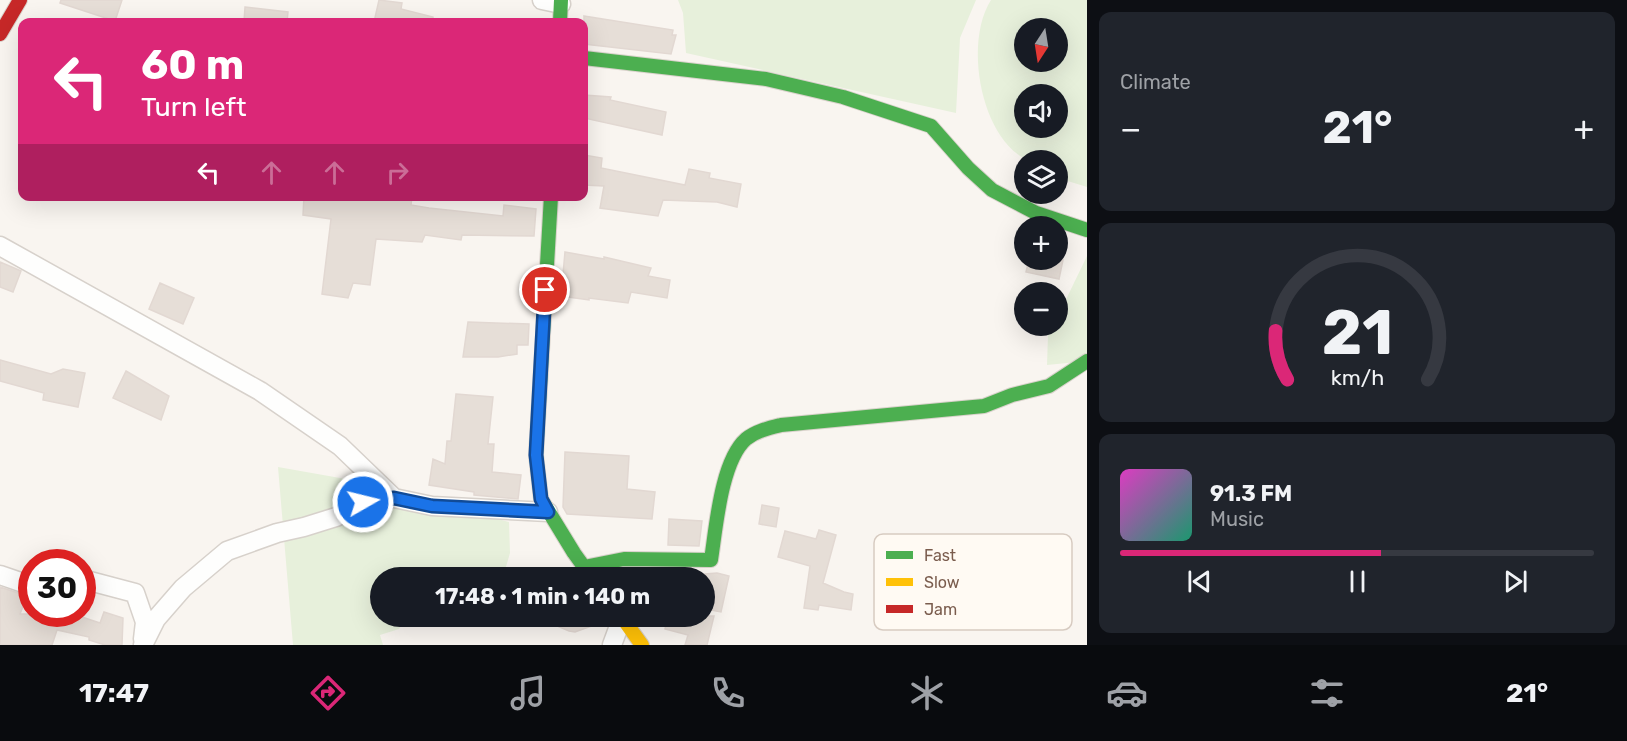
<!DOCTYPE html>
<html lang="en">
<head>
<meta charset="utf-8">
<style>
	:root { --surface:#171b24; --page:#20242c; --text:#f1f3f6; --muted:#9ea1a6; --line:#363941; --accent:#db2777 }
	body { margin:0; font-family:Rubik,sans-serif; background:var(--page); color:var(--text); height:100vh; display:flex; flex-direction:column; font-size:22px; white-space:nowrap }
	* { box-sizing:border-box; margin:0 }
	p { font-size:20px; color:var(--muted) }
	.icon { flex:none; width:33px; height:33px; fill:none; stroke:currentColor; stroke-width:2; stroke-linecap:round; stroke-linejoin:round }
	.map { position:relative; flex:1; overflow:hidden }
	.side { display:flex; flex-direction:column; gap:12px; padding:12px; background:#0d0f14; width:540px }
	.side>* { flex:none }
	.guide { position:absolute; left:18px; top:18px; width:570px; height:183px; border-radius:12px; box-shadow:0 6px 24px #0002; background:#db2777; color:#fff; overflow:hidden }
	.needle { width:39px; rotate:192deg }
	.tools { position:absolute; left:1014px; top:18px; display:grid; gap:12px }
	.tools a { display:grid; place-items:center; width:54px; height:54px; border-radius:50%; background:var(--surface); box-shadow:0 6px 24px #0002; font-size:30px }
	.speed { position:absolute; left:18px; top:549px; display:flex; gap:12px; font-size:30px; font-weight:700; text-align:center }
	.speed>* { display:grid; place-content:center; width:78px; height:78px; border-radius:50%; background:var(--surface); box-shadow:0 6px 24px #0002; line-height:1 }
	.speed .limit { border:9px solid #d22; background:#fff; color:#111 }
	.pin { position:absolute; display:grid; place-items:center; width:51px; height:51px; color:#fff; margin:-26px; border:3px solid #fff; border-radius:50%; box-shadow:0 2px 6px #0007 }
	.me { position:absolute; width:66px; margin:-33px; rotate:82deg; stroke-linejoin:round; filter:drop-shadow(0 0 4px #0008) }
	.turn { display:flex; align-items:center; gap:21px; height:126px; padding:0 24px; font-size:27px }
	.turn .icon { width:78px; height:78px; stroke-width:2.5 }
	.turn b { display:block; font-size:42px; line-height:51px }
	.lanes { display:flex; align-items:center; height:57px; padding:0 24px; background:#0003; justify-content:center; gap:30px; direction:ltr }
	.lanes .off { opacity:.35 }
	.big { font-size:45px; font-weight:700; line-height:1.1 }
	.side .tile { flex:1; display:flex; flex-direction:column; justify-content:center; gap:9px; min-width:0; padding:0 21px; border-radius:12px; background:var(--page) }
	.side .dial { align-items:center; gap:0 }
	.dial svg { height:156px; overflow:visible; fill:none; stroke:var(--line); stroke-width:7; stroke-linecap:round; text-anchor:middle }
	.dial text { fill:var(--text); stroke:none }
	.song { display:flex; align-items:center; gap:18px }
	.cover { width:72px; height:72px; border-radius:9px; background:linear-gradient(135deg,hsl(310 70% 55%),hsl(160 70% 35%)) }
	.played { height:6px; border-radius:3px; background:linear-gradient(90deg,var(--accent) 55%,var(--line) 55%) }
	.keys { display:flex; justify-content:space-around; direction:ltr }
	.heat { display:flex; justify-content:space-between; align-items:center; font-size:33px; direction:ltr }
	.trip { position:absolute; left:370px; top:567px; width:345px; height:60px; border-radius:30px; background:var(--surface); box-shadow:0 6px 24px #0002; font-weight:700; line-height:60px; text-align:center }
	.menu { display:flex; height:96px; justify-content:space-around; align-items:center; background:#090b0e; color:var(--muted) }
	.menu .icon { width:42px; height:42px }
	.menu .active { color:var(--accent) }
	.menu b { font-size:27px; color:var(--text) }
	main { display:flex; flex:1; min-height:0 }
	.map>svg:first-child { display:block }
	.green { fill:#e7f0db; fill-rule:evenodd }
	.building { fill:#e6ded7; stroke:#e2d8d2; stroke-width:1.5 }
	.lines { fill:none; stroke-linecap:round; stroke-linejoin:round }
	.street-casing { stroke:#d7d1cb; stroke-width:21 }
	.fast-casing { stroke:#d9d2cb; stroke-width:16 }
	.slow-casing { stroke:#d9d2cb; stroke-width:16 }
	.jam-casing { stroke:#d9d2cb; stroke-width:16 }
	.street { stroke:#fefefd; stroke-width:18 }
	.fast { stroke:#4caf50; stroke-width:14 }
	.slow { stroke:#ffc107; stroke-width:14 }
	.jam { stroke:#c62828; stroke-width:14 }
	.route-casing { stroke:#114b97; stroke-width:15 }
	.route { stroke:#1a73e8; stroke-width:10 }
	.key { fill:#fffaf3; stroke:#d7cbc1; stroke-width:1.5 }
	.key-label { font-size:16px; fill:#7a5c4d }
</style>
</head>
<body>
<main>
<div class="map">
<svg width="1087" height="645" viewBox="0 0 1087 645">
	<rect width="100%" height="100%" fill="#f9f5f0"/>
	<path class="green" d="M678,0H976L960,38L956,113L686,53L683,13Z
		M991,0H1087V187L1058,178V160C1048,160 1033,163 1025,159C980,135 964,42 991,0ZM1024,28H1058V62H1024ZM1024,94H1058V128H1024Z
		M1087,256V361L1047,365L1048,335L1053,326H1058V316Z
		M278,467L340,478L509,522L510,553L503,577H453L435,572L431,577L381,578V616L407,617L399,629L380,635L383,645H293Z"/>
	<path class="building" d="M61,0H122L115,21L60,3Z
		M379,0L402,3L401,9L433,17V22H374Z
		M245,7L288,12L287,22H244Z
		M584,16L673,30L672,35H676L671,54L584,44Z
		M584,95L611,97L610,100L666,112L662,135L584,118Z
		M584,155L602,158L601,168L685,185L689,169L710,173L709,178L741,184L737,207L717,202L663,200L658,216L600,208L604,186L584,185Z
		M304,196H412L411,205L429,208L503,216L504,205L536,209L534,236L462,235L461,240L425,235L422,242L376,239L370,285L353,283L348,298L322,294L331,219L303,215Z
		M565,252L604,259V257L651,268L648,276L670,280L667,298L631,292L628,303L589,298V300L561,296Z
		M1029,260H1063L1059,279L1026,272Z
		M0,262L21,271L13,292L0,287Z
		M160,283L194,298L183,324L149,309Z
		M468,322L529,324L528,345H517V354L498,357H463Z
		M0,360L51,374L63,369L85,373L78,407L43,400L44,393L0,381Z
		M126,371L169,396L161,420L113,398Z
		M456,394L493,397L488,444H494L492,472L521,475L518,499L474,495V492L429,485L433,459L445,464L447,441H451Z
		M565,452L629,456L627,489L655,492L652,519L567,514L563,507Z
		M762,505L779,508L776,527L759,524Z
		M669,519L702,521L699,546L668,545Z
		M819,530L836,535L823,583L844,592L853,594L851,610L819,605L818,610L804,608L810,566L778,557L785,531L816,539Z
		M717,573L729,576L721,612L705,609V574Z
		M666,574H704L703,578H666Z
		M0,587L27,596L20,614H73L100,623L104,612L123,618L122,645H105L89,640V637L57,630L52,645H0Z
		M534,616H607L608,620L575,632L569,631Z
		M668,616H714L707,645H685L688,635L665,629Z"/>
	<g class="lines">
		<defs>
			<path id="street" d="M542,0L561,4
				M0,246L260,391L340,446L394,498
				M0,575L32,586
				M82,579L135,593L145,622L143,639
				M143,645L156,619L183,588L227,551L277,533L304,527L336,517L363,502L394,498L432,506L548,512
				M612,645L622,618"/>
			<path id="fast" d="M560,22L561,0
				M584,58L766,79L843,97L931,126L968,168L992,190L1036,213L1087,230
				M551,196L536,455L541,499L574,553L592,578
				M584,567L624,559L711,560C716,528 721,461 746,439C756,431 769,428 781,425L984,406L1012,395L1049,386L1087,361"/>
			<path id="slow" d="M621,616L642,645"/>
			<path id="jam" d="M0,34L20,0"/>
		</defs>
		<use href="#street" class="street-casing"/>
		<use href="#fast" class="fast-casing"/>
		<use href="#slow" class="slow-casing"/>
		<use href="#jam" class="jam-casing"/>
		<use href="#street" class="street"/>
		<use href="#fast" class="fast"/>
		<use href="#slow" class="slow"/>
		<use href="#jam" class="jam"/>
	</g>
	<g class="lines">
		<defs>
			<path id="route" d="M363,502L394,498L432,506L548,512L541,499L536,455L545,290"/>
		</defs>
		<use href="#route" class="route-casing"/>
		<use href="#route" class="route"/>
	</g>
	<rect x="874" y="534" width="198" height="96" rx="9" class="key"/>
	<rect x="886" y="551" width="27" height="8" fill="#4caf50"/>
	<rect x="886" y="578" width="27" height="8" fill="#ffc107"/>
	<rect x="886" y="605" width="27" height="8" fill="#c62828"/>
	<g class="key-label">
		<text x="924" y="561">Fast</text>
		<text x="924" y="588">Slow</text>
		<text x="924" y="615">Jam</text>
	</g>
</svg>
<div class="tools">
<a><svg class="needle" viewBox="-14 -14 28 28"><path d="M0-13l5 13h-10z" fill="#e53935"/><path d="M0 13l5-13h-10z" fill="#9ea1a6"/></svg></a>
<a><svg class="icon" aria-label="sound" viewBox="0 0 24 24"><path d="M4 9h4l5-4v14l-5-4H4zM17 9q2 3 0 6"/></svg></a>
<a><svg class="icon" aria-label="layers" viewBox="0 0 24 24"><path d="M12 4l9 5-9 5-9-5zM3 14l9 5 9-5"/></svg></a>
<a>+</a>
<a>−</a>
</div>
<div class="speed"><div class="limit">30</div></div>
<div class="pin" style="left:545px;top:290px;background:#d93025"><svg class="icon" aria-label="arrive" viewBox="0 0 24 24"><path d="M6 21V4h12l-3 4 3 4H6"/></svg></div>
<svg class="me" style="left:363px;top:502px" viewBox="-20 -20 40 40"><circle r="17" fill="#1a73e8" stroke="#fff" stroke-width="3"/><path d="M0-11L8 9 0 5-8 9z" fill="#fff"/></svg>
<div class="trip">17:48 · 1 min · 140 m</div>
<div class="guide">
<div class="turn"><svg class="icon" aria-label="left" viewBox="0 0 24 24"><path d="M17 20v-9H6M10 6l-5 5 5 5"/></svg><div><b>60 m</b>Turn left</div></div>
<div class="lanes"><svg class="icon" aria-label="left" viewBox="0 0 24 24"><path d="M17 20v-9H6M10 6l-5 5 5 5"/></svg><svg class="icon off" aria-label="ahead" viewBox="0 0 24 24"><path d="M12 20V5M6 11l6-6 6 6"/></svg><svg class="icon off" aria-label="ahead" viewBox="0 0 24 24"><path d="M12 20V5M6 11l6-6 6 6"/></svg><svg class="icon off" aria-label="right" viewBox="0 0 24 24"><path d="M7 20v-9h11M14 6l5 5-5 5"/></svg></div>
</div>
</div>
<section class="side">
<div class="tile"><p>Climate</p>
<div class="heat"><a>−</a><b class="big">21°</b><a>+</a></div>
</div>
<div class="tile dial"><svg viewBox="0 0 100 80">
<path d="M14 69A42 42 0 1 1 86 69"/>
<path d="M14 69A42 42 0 0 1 8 44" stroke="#db2777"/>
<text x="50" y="56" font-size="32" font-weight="700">21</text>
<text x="50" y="72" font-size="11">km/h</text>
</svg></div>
<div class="tile">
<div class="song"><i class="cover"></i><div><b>91.3 FM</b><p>Music</p></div></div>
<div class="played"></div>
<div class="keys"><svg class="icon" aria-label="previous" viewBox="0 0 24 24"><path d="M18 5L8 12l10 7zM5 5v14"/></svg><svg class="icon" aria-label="pause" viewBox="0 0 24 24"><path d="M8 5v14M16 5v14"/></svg><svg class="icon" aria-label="next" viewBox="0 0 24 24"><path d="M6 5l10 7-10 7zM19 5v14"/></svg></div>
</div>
</section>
</main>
<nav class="menu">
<b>17:47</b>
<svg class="icon active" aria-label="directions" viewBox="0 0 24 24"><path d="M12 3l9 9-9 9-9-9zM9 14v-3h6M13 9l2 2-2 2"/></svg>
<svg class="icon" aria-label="music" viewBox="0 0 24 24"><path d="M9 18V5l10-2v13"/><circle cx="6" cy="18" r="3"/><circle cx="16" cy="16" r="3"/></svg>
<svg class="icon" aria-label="phone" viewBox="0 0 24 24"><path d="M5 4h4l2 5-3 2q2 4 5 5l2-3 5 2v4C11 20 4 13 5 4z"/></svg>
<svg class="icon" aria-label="climate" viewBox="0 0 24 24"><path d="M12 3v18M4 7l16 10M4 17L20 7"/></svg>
<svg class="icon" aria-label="car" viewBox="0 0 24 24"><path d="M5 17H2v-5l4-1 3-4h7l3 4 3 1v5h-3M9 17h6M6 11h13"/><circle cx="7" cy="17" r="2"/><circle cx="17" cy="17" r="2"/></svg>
<svg class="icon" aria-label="filters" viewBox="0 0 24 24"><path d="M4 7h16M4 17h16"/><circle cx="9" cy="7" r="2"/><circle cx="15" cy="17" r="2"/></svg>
<b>21°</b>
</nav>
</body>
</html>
